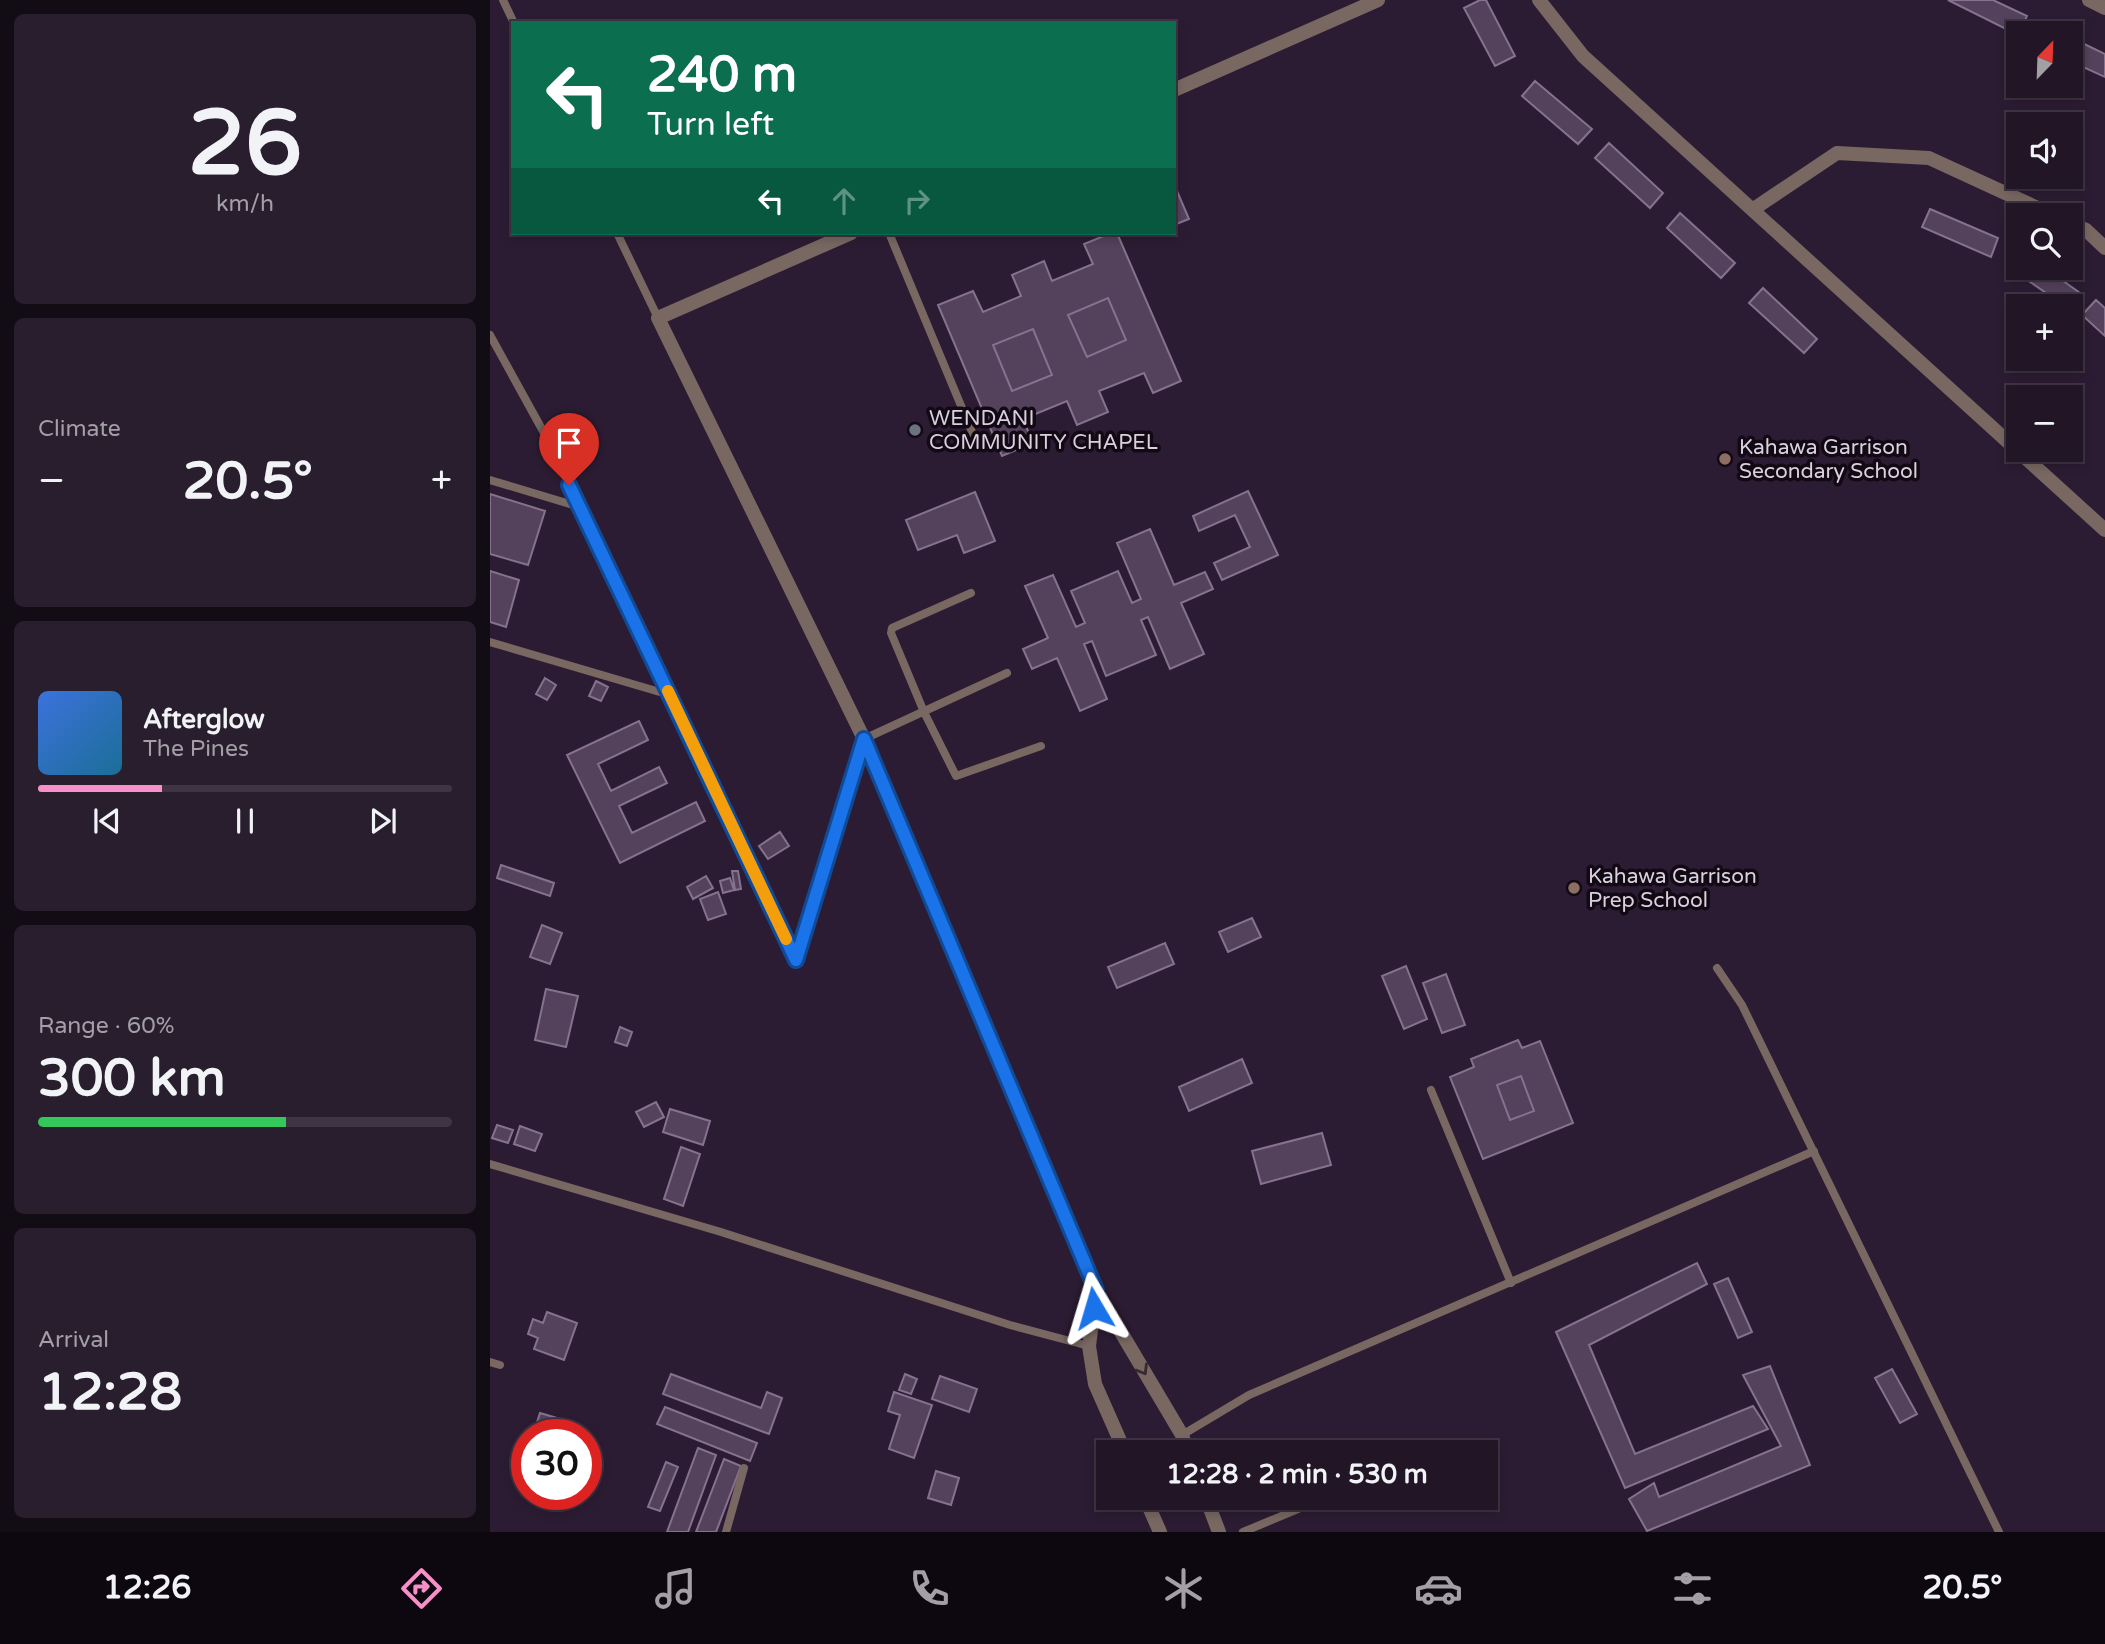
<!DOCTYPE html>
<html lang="en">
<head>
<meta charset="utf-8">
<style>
	:root { --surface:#211526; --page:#291e2e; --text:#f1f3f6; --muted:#a29fa7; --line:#3e3443; --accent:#f98fca }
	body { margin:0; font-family:"Varela Round",sans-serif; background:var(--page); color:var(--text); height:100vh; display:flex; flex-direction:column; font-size:26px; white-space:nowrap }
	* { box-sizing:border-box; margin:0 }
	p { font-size:23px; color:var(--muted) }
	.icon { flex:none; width:38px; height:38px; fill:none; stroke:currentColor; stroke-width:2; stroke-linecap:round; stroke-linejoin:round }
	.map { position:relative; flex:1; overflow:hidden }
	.side { display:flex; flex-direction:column; gap:14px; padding:14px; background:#120c15; width:490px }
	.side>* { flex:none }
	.guide { position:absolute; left:21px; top:21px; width:665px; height:214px; border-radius:0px; box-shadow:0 4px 10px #0003,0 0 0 2px var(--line); background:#0b6e4f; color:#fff; overflow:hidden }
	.needle { width:46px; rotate:23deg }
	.fabs { position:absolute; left:1516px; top:21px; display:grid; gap:14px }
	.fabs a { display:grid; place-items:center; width:77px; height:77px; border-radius:0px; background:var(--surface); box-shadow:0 4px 10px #0003,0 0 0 2px var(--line); font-size:35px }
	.speed { position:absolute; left:21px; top:1419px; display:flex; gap:14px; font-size:35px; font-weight:700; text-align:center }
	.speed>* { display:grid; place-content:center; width:91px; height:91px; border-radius:50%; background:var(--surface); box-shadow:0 4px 10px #0003,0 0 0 2px var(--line); line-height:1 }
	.speed .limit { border:10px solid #d22; background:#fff; color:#111 }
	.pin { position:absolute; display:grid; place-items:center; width:60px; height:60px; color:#fff; margin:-72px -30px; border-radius:50% 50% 50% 0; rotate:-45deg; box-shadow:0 0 7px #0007 }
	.pin .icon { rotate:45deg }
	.me { position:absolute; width:77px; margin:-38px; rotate:353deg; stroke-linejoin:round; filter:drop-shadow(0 0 5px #0008) }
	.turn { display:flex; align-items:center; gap:24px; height:147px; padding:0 21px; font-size:32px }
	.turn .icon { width:91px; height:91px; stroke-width:2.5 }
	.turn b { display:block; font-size:49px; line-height:60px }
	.lanes { display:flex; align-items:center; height:66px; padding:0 21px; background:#0003; justify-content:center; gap:35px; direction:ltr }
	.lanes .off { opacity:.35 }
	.big { font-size:52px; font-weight:700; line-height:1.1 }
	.side .card { flex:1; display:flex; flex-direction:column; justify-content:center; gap:10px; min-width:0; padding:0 24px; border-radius:10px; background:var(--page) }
	.side .dial { align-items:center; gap:0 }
	.dial b { font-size:91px; line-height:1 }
	.song { display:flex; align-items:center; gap:21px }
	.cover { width:84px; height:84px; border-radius:10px; background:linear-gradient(135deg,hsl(220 70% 55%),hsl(200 70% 35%)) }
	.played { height:7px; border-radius:4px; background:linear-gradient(90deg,var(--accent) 30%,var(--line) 30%) }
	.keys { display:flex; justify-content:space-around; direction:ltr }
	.heat { display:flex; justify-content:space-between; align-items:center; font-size:38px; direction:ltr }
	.charge { height:10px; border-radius:5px; background:linear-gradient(90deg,#34c759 60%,var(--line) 0) }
	.trip { position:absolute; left:606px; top:1440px; width:402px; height:70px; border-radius:0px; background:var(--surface); box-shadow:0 4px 10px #0003,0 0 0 2px var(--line); font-weight:700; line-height:70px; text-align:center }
	.menu { display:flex; height:112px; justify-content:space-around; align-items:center; background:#0d080f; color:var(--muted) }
	.menu .icon { width:49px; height:49px }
	.menu .on { color:var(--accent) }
	.menu b { font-size:32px; color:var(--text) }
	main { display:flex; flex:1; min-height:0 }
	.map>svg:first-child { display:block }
	.building { fill:#54415b; stroke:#86728e; stroke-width:2; fill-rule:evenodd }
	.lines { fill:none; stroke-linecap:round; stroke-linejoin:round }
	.service { stroke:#796862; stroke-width:8 }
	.minor { stroke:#796862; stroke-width:14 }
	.oneway { stroke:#352a2f }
	.route-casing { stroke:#114b97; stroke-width:18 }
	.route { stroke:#1a73e8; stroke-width:12 }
	.slow { stroke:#f59e0b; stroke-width:12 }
	.worship-dot { fill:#6b7280; stroke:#110914; stroke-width:2.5 }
	.education-dot { fill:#8d6e63; stroke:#110914; stroke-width:2.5 }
	.labels { text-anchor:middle; stroke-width:7; stroke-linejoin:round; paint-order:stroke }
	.poi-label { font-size:21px; fill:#dacfde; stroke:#110914; text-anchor:start }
</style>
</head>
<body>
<main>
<section class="side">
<div class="card dial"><b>26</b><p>km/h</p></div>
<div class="card"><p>Climate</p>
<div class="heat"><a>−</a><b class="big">20.5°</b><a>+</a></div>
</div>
<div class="card">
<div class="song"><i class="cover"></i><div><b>Afterglow</b><p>The Pines</p></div></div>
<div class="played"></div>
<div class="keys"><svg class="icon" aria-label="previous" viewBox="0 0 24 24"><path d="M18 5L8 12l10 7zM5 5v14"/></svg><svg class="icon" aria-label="pause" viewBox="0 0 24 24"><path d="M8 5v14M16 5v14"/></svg><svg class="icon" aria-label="next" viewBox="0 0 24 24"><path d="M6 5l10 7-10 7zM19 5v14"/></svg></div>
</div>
<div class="card"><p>Range · 60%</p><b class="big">300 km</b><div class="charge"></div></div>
<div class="card"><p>Arrival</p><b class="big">12:28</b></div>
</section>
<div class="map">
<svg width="1615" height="1532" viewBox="0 0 1615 1532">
	<rect width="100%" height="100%" fill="#2c1c33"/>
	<path class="building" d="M990,0H996L1025,56L1005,66L974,8Z
		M1458,0H1503L1537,16L1528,35Z
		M1580,37L1615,54V77L1580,61Z
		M1045,81L1102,129L1088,144L1032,96Z
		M1119,143L1173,193L1160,208L1105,158Z
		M684,184L699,219L684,225Z
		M1440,209L1508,238L1501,257L1432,227Z
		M1190,213L1245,263L1231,278L1177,228Z
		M621,233H627L691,381L663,393L654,373L609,391L618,412L587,425L577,401L533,419L543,443L512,456L448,305L483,291L493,312L531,296L522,275L554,261L562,281L603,264L594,244ZM618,298L636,340L597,357L578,315ZM543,329L562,375L522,391L503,345Z
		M1528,252V268H1555L1590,293L1580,306H1575L1517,266Z
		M1273,288L1327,339L1314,353L1259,303Z
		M618,298L636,340L597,357L578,315Z
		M1606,300L1615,308V336L1592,315Z
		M543,329L562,375L522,391L503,345Z
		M758,491L788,555L732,580L724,563L760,547L745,515L709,531L703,516Z
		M485,492L505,541L474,553L467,535L428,550L416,520Z
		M0,494L55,511L38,565L0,554Z
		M660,529L684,585L715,572L723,589L691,603L714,654L680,669L658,617L651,620L666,655L616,676L602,641L594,644L617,699L590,711L567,658L542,669L533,649L558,638L535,586L563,575L586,627L595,623L581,591L628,571L642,603L651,599L627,543Z
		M0,571L29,580L16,627L0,622Z
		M55,678L66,685L57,700L46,694Z
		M106,681L118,687L111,701L99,696Z
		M149,721L158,740L108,764L121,791L169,767L177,783L129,806L142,833L206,802L215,821L130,863L77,755Z
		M290,832L299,846L278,859L269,846Z
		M11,865L64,883L60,896L7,878Z
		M242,871H248L251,889L245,890Z
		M216,876L223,888L203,899L197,887Z
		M240,878L244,890L233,893L230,881Z
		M228,892L236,914L218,920L210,899Z
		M762,918L771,937L738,952L729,932Z
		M52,925L72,933L60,964L40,957Z
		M675,943L684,964L627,988L618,967Z
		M916,966L937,1019L914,1029L892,976Z
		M956,974L975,1025L952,1033L933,983Z
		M56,989L88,996L76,1047L45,1040Z
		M130,1027L142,1032L137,1046L125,1042Z
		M1028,1040L1032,1048L1050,1041L1083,1123L993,1159L960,1077L984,1067L981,1059ZM1031,1076L1044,1111L1020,1120L1007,1085Z
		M752,1059L762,1083L699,1111L689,1087Z
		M1031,1076L1044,1111L1020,1120L1007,1085Z
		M166,1102L174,1117L154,1127L146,1112Z
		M180,1109L220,1121L213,1145L173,1132Z
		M7,1125L23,1130L18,1143L2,1138Z
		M30,1126L52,1134L45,1151L24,1144Z
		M832,1133L841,1165L771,1184L762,1151Z
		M191,1147L210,1154L193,1206L174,1199Z
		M1207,1263L1217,1284L1099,1345L1145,1454L1263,1406L1278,1429L1135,1488L1066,1332Z
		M1238,1278L1262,1332L1248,1338L1224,1284Z
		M57,1312L87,1323L74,1360L44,1349L48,1338L38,1334L43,1319L53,1323Z
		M1280,1366L1320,1465L1157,1531L1139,1499L1164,1483L1169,1497L1291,1446L1253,1375Z
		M1402,1369L1427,1414L1410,1423L1385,1378Z
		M181,1374L271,1408L277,1392L292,1398L279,1434L173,1394Z
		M415,1374L427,1379L421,1394L409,1390Z
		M450,1376L487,1389L479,1412L442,1399Z
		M404,1392L442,1405L424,1458L399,1449L410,1415L398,1411Z
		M175,1407L267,1443L260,1461L167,1424Z
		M50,1413L84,1423L80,1435H43Z
		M208,1448L226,1455L198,1532H177Z
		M234,1459L251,1466L226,1532H206Z
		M176,1462L188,1467L170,1511L158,1507Z
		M446,1471L469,1478L461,1505L438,1498Z"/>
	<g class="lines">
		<path class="service" d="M13,0L24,23
			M127,233L168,318
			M399,233L487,444
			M0,335L59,442L306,960
			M0,480L90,507
			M481,593L402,628L401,633L434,712L466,776L551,746
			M0,642L180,695
			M306,960L374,739L517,673
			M1227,968L1252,1005L1509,1532
			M941,1090L1021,1283
			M0,1164L231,1232L520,1325L599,1346
			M0,1362L10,1365
			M692,1435L759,1395L1324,1151
			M236,1532L254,1468
			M753,1532L832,1499"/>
		<path class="minor" d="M1049,0L1093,56L1615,530
			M1599,0L1615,8
			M684,90L888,0
			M1265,208L1347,153L1439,158L1563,215
			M1580,223L1596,230L1615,248
			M361,233L168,318L374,739L606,1290L692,1435L698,1452
			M606,1290L599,1346L605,1384L635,1452
			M655,1498L670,1532
			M716,1498L729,1532"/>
	</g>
	<defs><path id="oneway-chevron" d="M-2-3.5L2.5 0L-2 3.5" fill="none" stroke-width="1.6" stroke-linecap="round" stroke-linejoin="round" transform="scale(1.75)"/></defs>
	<use class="oneway" href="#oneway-chevron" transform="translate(653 1370) rotate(59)"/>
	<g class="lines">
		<defs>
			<path id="route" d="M79,485L306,960L374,739L606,1290L604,1308"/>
		</defs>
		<use href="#route" class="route-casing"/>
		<use href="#route" class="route"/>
		<path class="slow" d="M178,691L296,939"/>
	</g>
	<circle class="worship-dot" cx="425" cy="430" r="7"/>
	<g class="education-dot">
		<circle cx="1235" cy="459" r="7"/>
		<circle cx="1084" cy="888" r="7"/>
	</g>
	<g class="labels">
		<g class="poi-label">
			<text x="439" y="425">WENDANI<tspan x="439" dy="24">COMMUNITY CHAPEL</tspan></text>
			<text x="1249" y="454">Kahawa Garrison<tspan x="1249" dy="24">Secondary School</tspan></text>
			<text x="1098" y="883">Kahawa Garrison<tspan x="1098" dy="24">Prep School</tspan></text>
		</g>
	</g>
</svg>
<div class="fabs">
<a><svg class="needle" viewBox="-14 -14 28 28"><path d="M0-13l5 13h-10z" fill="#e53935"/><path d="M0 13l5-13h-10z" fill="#a29fa7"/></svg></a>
<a><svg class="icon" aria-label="sound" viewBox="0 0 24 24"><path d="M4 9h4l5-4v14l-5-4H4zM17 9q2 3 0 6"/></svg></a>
<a><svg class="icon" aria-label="search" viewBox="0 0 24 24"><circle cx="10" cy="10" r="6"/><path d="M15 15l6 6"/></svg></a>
<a>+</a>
<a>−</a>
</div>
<div class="speed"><div class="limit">30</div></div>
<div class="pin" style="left:79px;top:485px;background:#d93025"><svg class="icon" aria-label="arrive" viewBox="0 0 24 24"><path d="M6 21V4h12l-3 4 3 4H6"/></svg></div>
<svg class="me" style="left:604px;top:1308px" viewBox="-20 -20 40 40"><path d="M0-17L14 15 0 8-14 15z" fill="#1a73e8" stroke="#fff" stroke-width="4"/></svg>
<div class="trip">12:28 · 2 min · 530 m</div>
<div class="guide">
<div class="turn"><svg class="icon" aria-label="left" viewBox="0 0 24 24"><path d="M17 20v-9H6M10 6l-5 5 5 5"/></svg><div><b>240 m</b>Turn left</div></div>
<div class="lanes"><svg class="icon" aria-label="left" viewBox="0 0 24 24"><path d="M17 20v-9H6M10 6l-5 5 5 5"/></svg><svg class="icon off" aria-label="ahead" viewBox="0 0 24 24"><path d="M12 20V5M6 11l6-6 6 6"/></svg><svg class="icon off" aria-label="right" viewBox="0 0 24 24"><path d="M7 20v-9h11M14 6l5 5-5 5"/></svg></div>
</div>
</div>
</main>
<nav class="menu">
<b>12:26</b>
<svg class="icon on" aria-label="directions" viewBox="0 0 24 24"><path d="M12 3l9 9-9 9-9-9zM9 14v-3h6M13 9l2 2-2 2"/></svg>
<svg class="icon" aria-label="music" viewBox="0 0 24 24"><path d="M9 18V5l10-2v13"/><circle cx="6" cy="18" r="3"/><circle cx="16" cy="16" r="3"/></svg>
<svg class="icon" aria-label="phone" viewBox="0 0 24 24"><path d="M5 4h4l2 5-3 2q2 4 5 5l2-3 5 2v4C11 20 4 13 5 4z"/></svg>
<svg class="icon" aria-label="climate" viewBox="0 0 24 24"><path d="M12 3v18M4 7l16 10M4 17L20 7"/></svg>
<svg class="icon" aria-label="car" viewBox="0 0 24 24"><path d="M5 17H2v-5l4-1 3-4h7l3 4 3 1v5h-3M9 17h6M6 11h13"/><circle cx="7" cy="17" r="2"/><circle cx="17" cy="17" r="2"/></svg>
<svg class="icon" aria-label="filters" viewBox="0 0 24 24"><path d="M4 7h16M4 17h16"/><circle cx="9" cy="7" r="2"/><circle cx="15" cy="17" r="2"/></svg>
<b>20.5°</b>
</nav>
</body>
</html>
